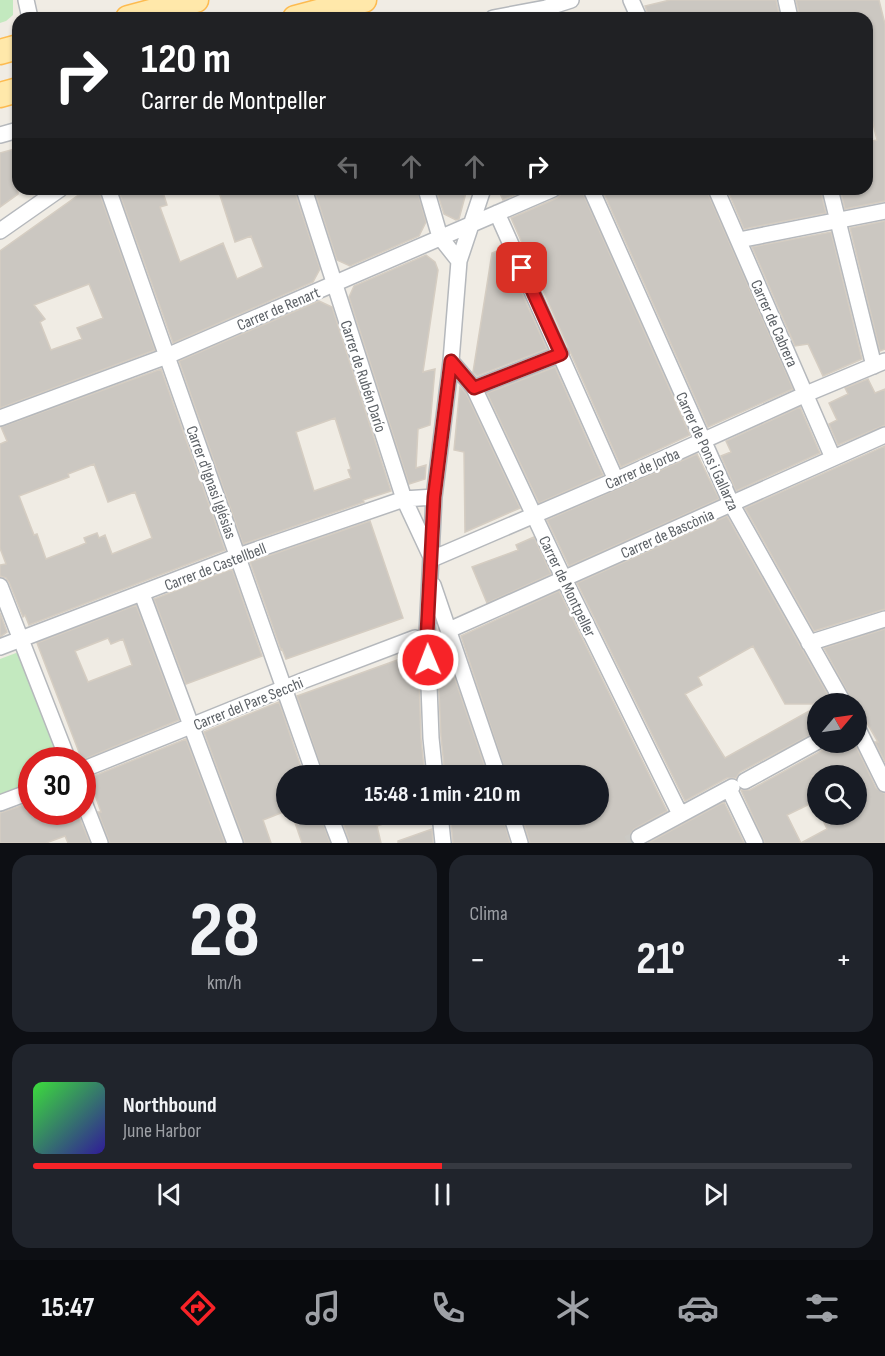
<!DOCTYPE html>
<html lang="es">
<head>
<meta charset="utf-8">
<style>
	:root { --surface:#171b24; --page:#20242c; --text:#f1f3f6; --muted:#9ea1a6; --line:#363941; --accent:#f72328 }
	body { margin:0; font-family:"Sofia Sans Condensed",sans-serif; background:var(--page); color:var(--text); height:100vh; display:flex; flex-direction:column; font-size:22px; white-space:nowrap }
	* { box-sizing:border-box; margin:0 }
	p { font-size:20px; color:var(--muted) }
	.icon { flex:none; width:33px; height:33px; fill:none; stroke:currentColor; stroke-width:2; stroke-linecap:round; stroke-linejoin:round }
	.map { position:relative; height:843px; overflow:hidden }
	.side { display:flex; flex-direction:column; gap:12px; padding:12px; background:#0d0f14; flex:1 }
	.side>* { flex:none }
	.hud { position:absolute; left:12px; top:12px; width:861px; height:183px; border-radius:18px; box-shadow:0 2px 4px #0004; background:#202124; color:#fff; overflow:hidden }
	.needle { width:39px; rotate:61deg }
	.tools { position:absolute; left:807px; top:693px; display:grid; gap:12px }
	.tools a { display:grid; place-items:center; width:60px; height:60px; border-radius:50%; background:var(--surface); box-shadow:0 2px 4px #0004; font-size:30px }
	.speed { position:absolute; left:18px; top:747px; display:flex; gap:12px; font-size:30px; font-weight:700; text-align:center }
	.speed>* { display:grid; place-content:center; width:78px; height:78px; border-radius:50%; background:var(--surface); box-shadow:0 2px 4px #0004; line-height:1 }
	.speed .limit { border:9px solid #d22; background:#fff; color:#111 }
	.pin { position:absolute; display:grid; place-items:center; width:51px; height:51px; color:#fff; margin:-26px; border-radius:12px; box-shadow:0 3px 9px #0006 }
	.me { position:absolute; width:66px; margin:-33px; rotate:359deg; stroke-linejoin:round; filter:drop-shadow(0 0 4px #0008) }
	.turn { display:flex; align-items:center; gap:21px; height:126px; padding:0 30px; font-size:27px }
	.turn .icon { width:78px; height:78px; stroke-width:2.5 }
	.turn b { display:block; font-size:42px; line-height:51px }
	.lanes { display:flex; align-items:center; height:57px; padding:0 30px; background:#0003; justify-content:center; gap:30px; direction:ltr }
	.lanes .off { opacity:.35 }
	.big { font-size:45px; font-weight:700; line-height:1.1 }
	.side .tile { flex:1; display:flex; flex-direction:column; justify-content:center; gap:9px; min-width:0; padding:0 21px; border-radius:18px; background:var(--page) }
	.side .dial { align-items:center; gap:0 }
	.dial b { font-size:78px; line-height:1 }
	.song { display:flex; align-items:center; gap:18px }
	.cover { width:72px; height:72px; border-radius:9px; background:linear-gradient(135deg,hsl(120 70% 55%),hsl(250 70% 35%)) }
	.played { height:6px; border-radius:3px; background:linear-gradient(90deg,var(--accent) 50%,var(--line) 50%) }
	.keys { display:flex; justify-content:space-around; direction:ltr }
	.heat { display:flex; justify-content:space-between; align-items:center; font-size:33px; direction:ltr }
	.side .tiles { flex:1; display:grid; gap:12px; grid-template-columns:1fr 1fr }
	.tile:last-child { grid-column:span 2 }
	.trip { position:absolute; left:276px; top:765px; width:333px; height:60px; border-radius:30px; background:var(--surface); box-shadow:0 2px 4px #0004; font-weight:700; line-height:60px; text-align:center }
	.menu { display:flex; height:96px; justify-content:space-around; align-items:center; background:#090b0e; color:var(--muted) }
	.menu .icon { width:42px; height:42px }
	.menu .on { color:var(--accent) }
	.menu b { font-size:27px; color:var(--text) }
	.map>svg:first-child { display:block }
	.green { fill:#c3e9bf }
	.building { fill:#cbc7c1; stroke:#d5cdc2; stroke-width:1.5; fill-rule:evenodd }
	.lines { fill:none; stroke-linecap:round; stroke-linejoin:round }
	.street-tunnel { stroke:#cbc9c4; stroke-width:15; stroke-dasharray:15 8; stroke-linecap:butt }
	.street-casing { stroke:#b5b8bc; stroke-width:18 }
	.primary-casing { stroke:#fdbb50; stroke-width:27 }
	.street { stroke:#fff; stroke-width:15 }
	.primary { stroke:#ffe8aa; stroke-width:24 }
	.route-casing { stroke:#a1171a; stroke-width:15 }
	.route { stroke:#f72328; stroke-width:10 }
	.labels { text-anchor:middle; stroke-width:5; stroke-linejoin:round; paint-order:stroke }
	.street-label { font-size:16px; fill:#5c6166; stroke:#fff }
</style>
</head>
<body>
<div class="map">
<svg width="885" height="843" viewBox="0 0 885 843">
	<rect width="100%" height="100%" fill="#f0ece4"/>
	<path class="green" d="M0,0H13V15L6,21L0,23Z
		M16,653L22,655L64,760H32L31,786L0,798V659Z"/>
	<path class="building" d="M670,0H776L780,18H649L645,6Z
		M796,0H879L885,24V201L845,209L840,189H867V142L877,140L867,99V18H800Z
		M18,148V194L0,207V153Z
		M87,189H98L155,350L0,408V251ZM89,284L103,318L77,328L82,339L51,350L40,322L45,319L34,305Z
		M118,189H162L167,205L160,207L180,262L223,243L237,279L263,267L251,236L235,242L218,189H294L320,269L313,282L173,343Z
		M314,189H417L426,222L419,236L350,266L337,260Z
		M436,189H467L459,219L456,220L444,214Z
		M498,189H528L503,200Z
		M563,189H581L690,435L621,467L511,218L557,198L561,194Z
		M602,189H706L793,389L708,427Z
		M727,189H820L826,213L744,229Z
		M885,221V349L880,351L850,228Z
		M831,232L862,359L823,376L808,344L795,346L752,247Z
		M502,249L547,349L477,376L473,372L492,253Z
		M426,255L435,262L438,270L423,372L435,369L430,425L418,429L416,468L426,465L425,479L409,484L349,297L354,286Z
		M319,301L332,307L391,491L363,500L364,502L243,544L179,361ZM335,418L351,469L348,470L351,478L314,491L296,432Z
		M555,367L603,475L539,503L487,393Z
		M161,369L225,550L29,625L25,615L23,617L9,582L6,578L0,576V565L6,564L0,548V444L7,441L1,427ZM94,464L108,502L135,492L152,538L112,554L105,535L99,538L97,533L84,538L86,543L79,546L46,559L37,534L34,535L19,496L69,477L68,474Z
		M868,379L875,393L885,389V425L838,445L829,424L837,420L829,403L848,394L845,388Z
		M460,387L466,393L520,508L465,532L464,452L454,450Z
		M800,407L820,453L736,491L721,456L731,452L726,441Z
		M885,446V609L814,631L745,508Z
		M697,454L719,499L569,566L547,520Z
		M727,516L833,704H785L753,646L698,677L702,685L685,694L725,758L818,706V731L740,772L736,778H727L685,801L577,583Z
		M370,521L403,618L286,659L282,649L281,650L250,562Z
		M534,537L551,574L487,603L472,567L518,550L516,545Z
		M232,569L262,656L186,684L154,599Z
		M559,591L667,811L634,829L629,836L632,843H530L521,814H598V776H507L461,636Z
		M136,605L179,720L82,760L37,643ZM108,638L111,644L123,639L132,665L88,682L75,651Z
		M0,613L7,632L0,637Z
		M885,629V762L875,742H878L856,704H854L824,648Z
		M443,644L488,776H445L441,737L437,646Z
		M414,654L419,679L421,739L425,776H324L297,696Z
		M279,702L304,776H286V811L263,820L271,843H245L204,732Z
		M186,739L225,843H110L98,812H101L89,778Z
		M828,742H854L876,788L885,794V843H765L741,790H750L823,750ZM812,776H856V814H820L827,829L801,843L787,815L818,800V788Z
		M32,802V812H77L90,843H68L65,836L46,843H0V813Z
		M724,802L744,843H648Z
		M292,814H320L330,843H302Z
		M340,814H403L404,817L377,826L381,843H350Z
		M450,814H502L510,843H453Z
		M432,829L433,843H398V841Z"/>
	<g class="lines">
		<path class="street-tunnel" d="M628,843L639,837"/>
		<defs>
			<path id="street" d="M26,0L30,18
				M631,0L639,18
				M786,0L790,18
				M493,18L546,8L571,0
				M0,135L18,130
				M108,189L315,776
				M304,189L404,499L432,559L616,480L806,394L885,361
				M426,189L440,237L459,261
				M591,189L732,505L844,704
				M716,189L833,458
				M830,189L874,366
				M497,213L616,480
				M0,231L60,189
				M739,240L885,211
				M451,361L474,388L564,579L680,814
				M474,388L561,354
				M0,418L167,356L553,189
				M433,585L498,776
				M0,586L68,760
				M142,594L235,843
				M449,630L885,435
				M809,643L885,619
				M0,647L238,556L404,499L434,497
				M856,725L885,784
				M82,770L302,681L415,638
				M435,776L431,738L427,634L434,497L451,361L459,261L483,189
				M745,781L818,741
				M729,789L755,843
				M82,797L100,843
				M0,803L32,791
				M329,814L340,843
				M440,814L443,843
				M511,814L520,843
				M639,837L732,787"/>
			<path id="primary" d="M128,18L196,0
				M295,18L364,0
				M0,52L18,47
				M0,95L18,90"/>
		</defs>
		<use href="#street" class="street-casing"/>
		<use href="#primary" class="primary-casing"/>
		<use href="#street" class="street"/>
		<use href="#primary" class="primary"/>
	</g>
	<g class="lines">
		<defs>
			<path id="route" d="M428,660L427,634L434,497L451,361L474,388L561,354L522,268"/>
		</defs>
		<use href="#route" class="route-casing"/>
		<use href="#route" class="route"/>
	</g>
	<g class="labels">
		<g class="street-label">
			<text transform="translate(278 308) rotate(-23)" y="6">Carrer de Renart</text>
			<text transform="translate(775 323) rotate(66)" y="6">Carrer de Cabrera</text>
			<text transform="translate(364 376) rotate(72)" y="6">Carrer de Rubén Darío</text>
			<text transform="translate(708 451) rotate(65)" y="6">Carrer de Pons i Gallarza</text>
			<text transform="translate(642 468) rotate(-24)" y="6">Carrer de Jorba</text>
			<text transform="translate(212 482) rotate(70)" y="6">Carrer d'Ignasi Iglésias</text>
			<text transform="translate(667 533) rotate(-24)" y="6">Carrer de Bascònia</text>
			<text transform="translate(215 566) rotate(-21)" y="6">Carrer de Castellbell</text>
			<text transform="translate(568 586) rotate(64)" y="6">Carrer de Montpeller</text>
			<text transform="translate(248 703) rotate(-22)" y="6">Carrer del Pare Secchi</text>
		</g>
	</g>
</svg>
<div class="tools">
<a><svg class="needle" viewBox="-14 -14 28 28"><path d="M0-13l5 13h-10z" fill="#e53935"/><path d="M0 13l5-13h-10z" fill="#9ea1a6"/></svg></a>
<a><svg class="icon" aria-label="search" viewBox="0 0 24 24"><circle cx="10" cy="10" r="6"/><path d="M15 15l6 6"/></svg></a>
</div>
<div class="speed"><div class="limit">30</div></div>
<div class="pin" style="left:522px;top:268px;background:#d93025"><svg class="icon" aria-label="arrive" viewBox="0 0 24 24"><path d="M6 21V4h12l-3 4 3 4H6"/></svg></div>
<svg class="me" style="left:428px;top:660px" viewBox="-20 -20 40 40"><circle r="17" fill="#f72328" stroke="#fff" stroke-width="3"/><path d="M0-11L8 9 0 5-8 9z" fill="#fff"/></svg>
<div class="trip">15:48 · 1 min · 210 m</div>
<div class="hud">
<div class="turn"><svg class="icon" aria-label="right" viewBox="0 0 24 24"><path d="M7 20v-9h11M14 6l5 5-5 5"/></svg><div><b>120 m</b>Carrer de Montpeller</div></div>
<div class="lanes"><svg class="icon off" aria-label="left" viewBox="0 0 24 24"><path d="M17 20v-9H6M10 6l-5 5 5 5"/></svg><svg class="icon off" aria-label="ahead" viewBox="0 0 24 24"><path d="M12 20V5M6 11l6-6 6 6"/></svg><svg class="icon off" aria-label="ahead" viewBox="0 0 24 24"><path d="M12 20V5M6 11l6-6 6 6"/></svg><svg class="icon" aria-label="right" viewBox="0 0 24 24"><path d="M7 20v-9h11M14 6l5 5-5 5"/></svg></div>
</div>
</div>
<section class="side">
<div class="tiles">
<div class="tile dial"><b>28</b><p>km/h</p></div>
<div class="tile"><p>Clima</p>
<div class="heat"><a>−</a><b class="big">21°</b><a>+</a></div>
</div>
<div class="tile">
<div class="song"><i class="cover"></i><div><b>Northbound</b><p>June Harbor</p></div></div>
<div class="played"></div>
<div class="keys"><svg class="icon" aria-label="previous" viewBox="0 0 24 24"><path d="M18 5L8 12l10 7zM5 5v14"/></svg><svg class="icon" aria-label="pause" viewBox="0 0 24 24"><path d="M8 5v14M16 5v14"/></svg><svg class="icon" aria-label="next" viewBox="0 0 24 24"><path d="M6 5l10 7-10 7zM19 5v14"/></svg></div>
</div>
</div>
</section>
<nav class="menu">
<b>15:47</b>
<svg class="icon on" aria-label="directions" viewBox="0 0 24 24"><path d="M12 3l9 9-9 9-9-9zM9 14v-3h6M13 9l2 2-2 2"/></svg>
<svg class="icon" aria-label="music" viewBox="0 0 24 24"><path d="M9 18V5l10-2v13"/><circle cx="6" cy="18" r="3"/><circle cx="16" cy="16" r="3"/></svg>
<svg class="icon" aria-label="phone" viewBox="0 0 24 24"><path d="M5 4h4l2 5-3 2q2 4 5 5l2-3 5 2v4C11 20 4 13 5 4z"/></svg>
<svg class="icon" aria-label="climate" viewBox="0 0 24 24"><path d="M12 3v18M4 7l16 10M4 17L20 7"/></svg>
<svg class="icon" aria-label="car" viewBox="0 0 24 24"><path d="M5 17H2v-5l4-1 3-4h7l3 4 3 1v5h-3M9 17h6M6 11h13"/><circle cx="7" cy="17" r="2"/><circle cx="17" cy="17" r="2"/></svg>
<svg class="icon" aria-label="filters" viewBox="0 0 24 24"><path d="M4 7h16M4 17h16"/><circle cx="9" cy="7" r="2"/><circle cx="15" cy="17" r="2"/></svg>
</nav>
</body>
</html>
